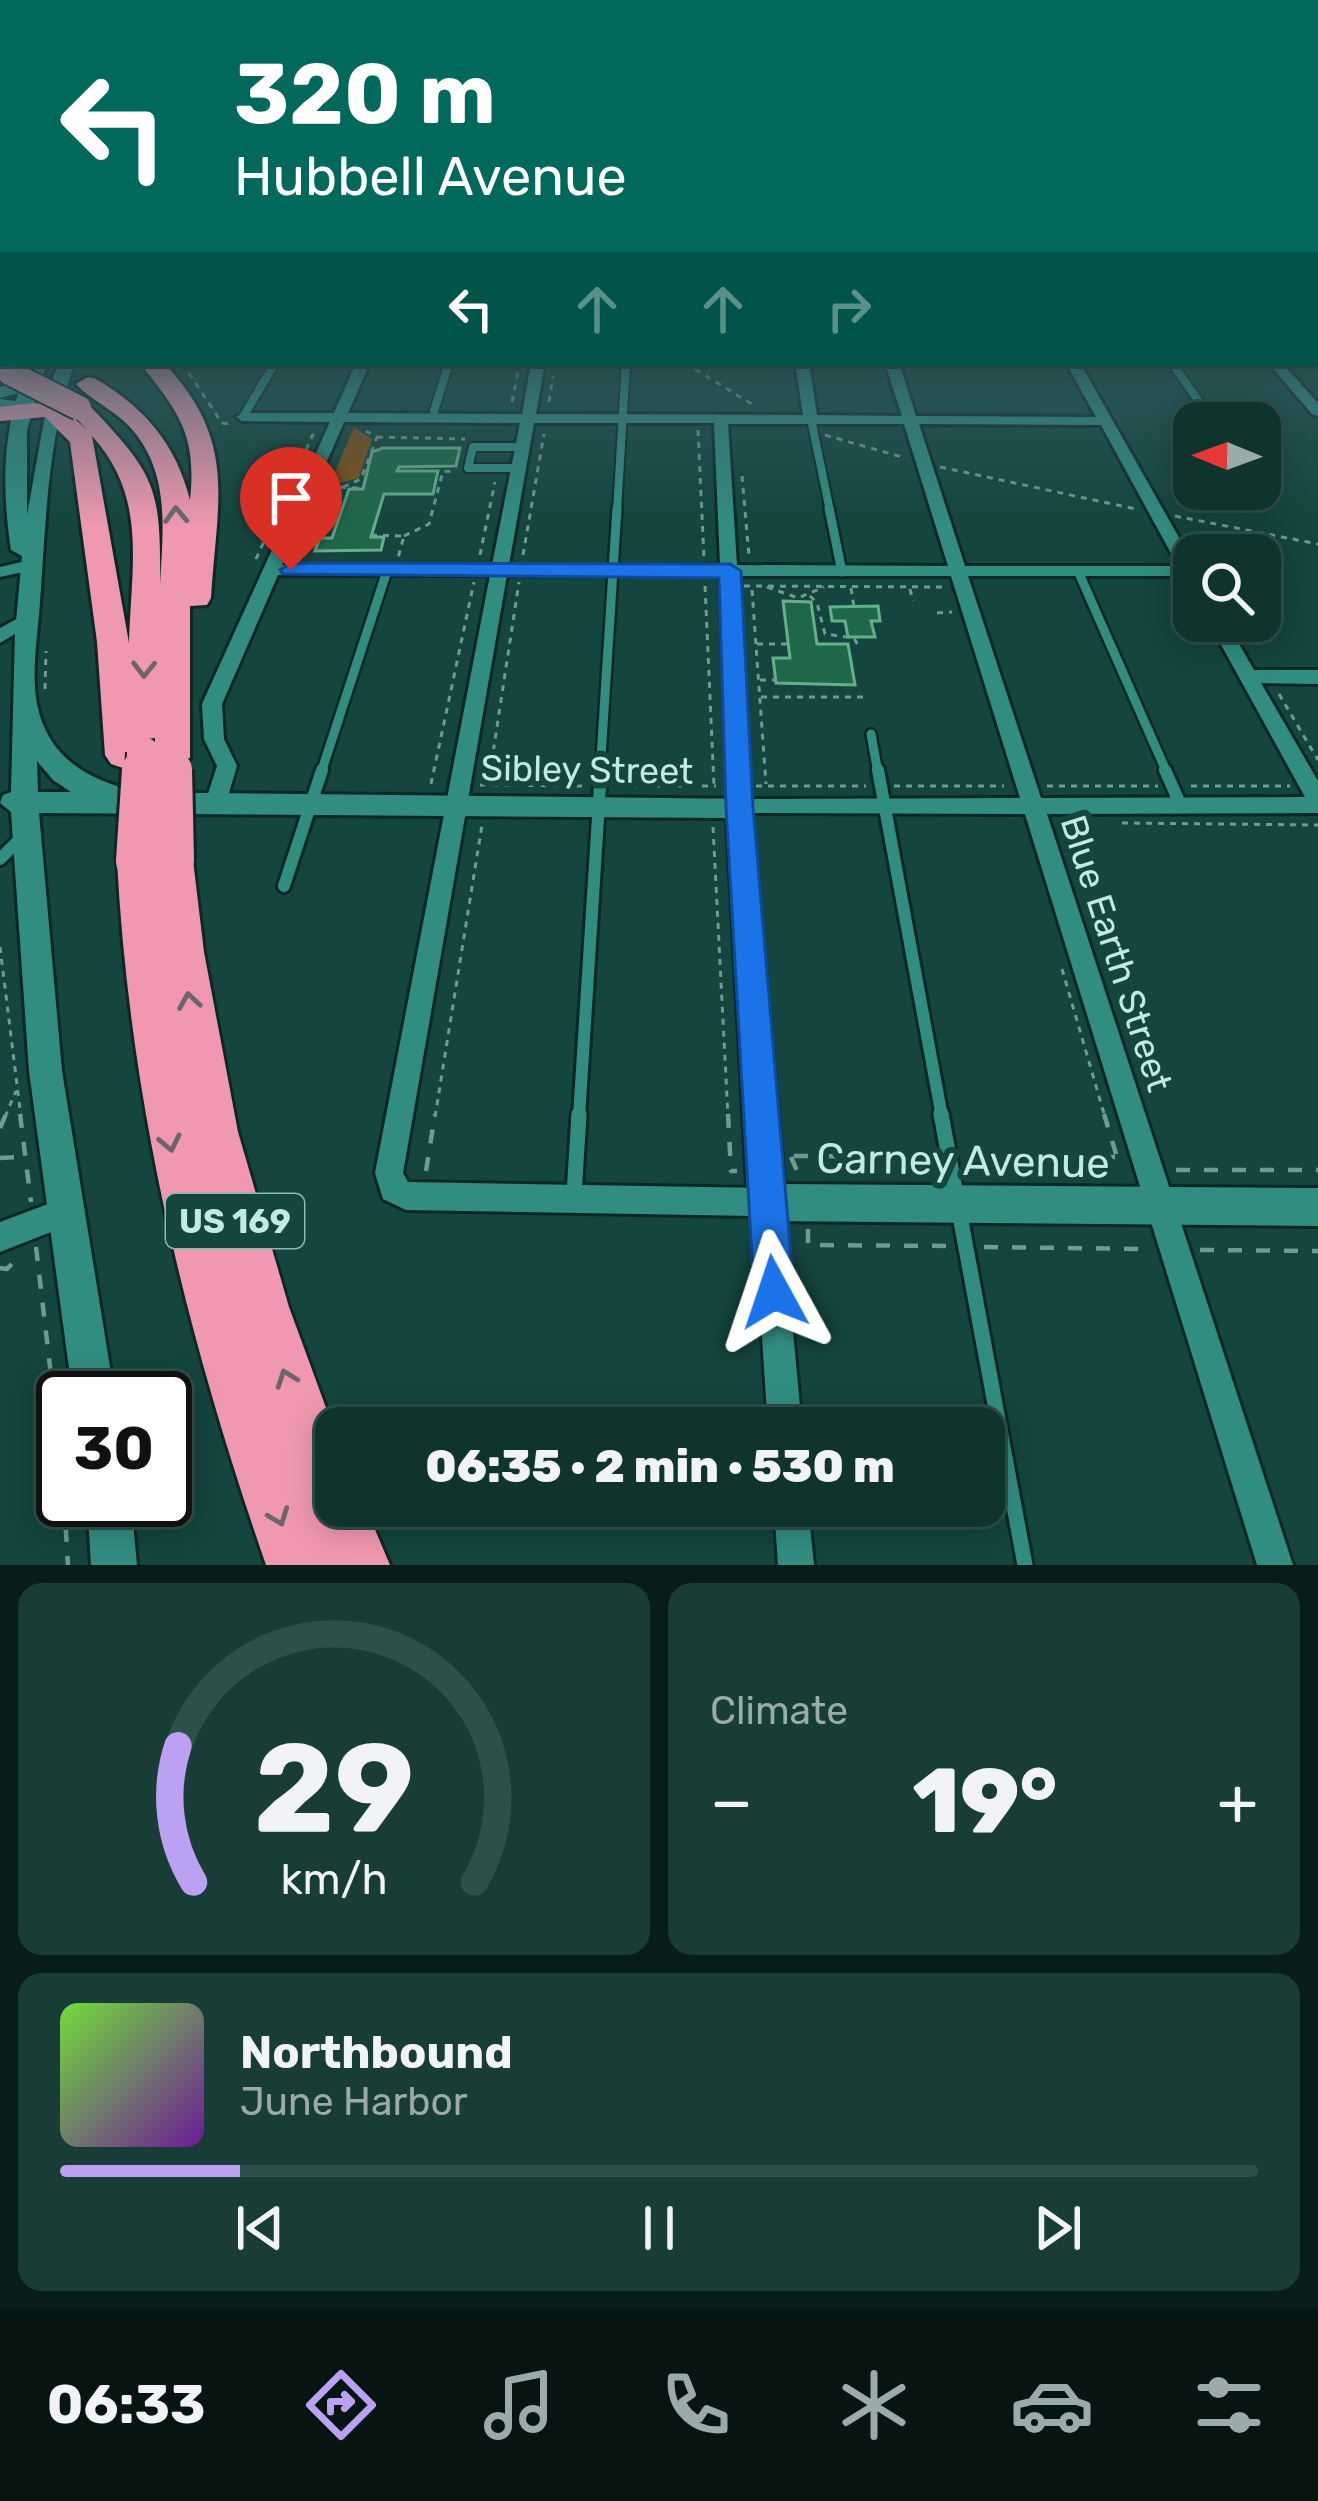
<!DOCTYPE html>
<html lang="en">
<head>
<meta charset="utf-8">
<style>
	:root { --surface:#0f342e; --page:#183c36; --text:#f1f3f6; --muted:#9baaaa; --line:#2f4f4a; --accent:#bca0f2 }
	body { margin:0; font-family:Rubik,sans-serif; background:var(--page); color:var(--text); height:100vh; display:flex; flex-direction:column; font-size:45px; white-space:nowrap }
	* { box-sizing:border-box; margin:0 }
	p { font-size:39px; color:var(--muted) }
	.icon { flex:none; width:66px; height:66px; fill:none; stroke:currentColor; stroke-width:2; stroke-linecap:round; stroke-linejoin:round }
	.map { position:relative; height:1565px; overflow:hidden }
	.sheet { display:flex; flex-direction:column; gap:18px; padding:18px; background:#081d19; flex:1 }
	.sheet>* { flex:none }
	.banner { position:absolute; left:0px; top:0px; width:1320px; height:366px; box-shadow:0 6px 30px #0003,0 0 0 3px var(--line); background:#00695c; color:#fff; overflow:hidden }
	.needle { width:78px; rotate:271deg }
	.fabs { position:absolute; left:1173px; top:402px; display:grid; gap:24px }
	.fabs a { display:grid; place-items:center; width:108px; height:108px; border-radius:24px; background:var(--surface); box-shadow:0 6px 30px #0003,0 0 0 3px var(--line); font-size:60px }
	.speed { position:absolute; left:36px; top:1371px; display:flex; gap:24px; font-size:60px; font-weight:700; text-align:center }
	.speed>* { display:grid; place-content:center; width:156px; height:156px; border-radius:50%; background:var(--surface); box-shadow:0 6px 30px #0003,0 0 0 3px var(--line); line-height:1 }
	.speed .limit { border:6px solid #111; border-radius:18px; background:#fff; color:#111 }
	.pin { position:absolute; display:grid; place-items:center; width:102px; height:102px; color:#fff; margin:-123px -51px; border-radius:50% 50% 50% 0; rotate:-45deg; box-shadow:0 0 12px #0007 }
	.pin .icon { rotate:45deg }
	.me { position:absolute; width:132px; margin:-66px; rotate:355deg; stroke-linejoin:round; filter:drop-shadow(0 0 9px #0008) }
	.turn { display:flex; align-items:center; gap:42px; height:252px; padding:0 36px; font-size:54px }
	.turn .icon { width:156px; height:156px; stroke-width:2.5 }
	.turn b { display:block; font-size:84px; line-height:102px }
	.lanes { display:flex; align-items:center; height:114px; padding:0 36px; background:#0003; justify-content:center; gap:60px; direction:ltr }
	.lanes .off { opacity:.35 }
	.big { font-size:90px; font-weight:800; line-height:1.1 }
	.sheet .card { flex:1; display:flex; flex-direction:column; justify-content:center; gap:18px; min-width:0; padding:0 42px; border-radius:24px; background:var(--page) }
	.sheet .dial { align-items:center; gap:0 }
	.dial svg { height:312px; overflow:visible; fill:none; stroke:var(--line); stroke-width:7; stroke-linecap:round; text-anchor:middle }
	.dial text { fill:var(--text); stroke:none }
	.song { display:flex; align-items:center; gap:36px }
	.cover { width:144px; height:144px; border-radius:18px; background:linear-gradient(135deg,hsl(100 70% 55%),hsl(280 70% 35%)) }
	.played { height:12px; border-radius:6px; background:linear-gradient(90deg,var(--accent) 15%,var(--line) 15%) }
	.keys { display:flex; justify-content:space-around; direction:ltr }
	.heat { display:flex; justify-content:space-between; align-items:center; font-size:66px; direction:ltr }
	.sheet .tiles { flex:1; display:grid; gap:18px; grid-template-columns:1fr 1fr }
	.card:last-child { grid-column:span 2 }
	.trip { position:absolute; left:315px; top:1407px; width:690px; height:120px; border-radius:24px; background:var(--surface); box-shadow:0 6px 30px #0003,0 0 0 3px var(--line); font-weight:800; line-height:120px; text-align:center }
	.tab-bar { display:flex; height:192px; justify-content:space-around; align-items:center; background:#061512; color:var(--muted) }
	.tab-bar .icon { width:84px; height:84px }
	.tab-bar .current { color:var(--accent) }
	.tab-bar b { font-size:54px; color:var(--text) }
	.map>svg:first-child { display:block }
	.green { fill:#834e17 }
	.building { fill:#1e684a; stroke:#67ae8c; stroke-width:3 }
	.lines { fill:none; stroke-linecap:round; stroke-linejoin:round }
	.lane-far3-casing { stroke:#0c2824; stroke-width:12 }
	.lane-far2-casing { stroke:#0c2824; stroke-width:14 }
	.lane-far1-casing { stroke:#0c2824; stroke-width:18 }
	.lane-casing { stroke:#0c2824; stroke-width:21 }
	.street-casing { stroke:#0c2824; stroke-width:6 }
	.secondary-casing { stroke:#0c2824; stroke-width:6 }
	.highway-casing { stroke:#0c2824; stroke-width:6 }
	.path-far1 { stroke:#6e9b93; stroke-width:3; stroke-dasharray:6 6; stroke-linecap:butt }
	.path { stroke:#6e9b93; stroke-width:4.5; stroke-dasharray:14 14; stroke-linecap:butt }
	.lane-far3 { stroke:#328d81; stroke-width:8 }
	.lane-far2 { stroke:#328d81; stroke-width:9 }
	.lane-far1 { stroke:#328d81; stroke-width:12 }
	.lane { stroke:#328d81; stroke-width:15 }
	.street { fill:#328d81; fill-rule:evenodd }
	.secondary { fill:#328d81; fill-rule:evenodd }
	.highway { fill:#ef98b0; fill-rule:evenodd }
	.highway-bridge-far2-casing { stroke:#0c2824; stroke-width:28; stroke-linecap:butt }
	.highway-bridge-far1-casing { stroke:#0c2824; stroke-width:36; stroke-linecap:butt }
	.highway-bridge-casing { stroke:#0c2824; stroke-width:46; stroke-linecap:butt }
	.highway-bridge-far2 { stroke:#ef98b0; stroke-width:24 }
	.highway-bridge-far1 { stroke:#ef98b0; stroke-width:32 }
	.highway-bridge { stroke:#ef98b0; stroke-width:40 }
	.oneway { stroke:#6c666c }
	.route { fill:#1a73e8; stroke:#114b97; stroke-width:3 }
	.labels { text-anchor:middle; stroke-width:12; stroke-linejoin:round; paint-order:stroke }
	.shield { fill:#14453e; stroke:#8db8b1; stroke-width:3 }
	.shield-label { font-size:33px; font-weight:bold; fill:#c1eae2 }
	.street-label { font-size:36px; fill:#c1eae2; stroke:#14453e }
	.near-street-label { font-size:42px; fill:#c1eae2; stroke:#14453e }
</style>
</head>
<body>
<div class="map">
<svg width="1318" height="1565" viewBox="0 0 1318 1565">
	<rect width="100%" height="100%" fill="#14453e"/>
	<path class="green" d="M354,427L372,439L359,478L329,486Z"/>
	<path class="building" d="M383,448H460L456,466L399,467L397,471H438L433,494H384L371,537H384L381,550L315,551L320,538H332L349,489H363L372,452Z
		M783,601L811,602L817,644H848L855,685L776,683L773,658H790Z
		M878,606L880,621H871L875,637H848L845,621H832L830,607Z"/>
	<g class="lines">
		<defs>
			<path id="lane-far3" d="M1172,363L1214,423
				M434,411L449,363
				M243,417L275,363
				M811,419L830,511
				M519,468H468L473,447H522
				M617,511L626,363"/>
			<path id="lane-far2" d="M829,508L842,572
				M1078,571L1167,773
				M871,734L878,773
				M321,773L387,571
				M600,773L617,508"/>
			<path id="lane-far1" d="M878,770L942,1117
				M1165,770L1181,806
				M0,859L17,842
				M284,886L322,770
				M579,1117L601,770"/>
			<path id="lane" d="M941,1114L1025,1565
				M574,1195L579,1114"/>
			<path id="street" d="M356,363H370L348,413L522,414L531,363H545L536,414L803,415L795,363H809L817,415L902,416L885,363H899L916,416L1096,417L1066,363H1080L1194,564V584L1184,576H968L1041,798L1305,797L1208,621H1226L1254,670H1318V684L1261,683L1318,781V813L1047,814L1293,1565H1257L1025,814L732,813L729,807L720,576L507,575L403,1173L408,1182L767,1188L777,1192L781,1202L802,1428H768L754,1216L406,1210L383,1199L375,1173L490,575H278L222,704L224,739L237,766L225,806H209L206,800L217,766L204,739L202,704L330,422L243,421L236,417L243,413H334ZM344,422L520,423L492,565H282ZM534,423H714L720,565H509ZM728,424H904L948,566L737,565ZM919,424L1101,425L1178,566H965ZM737,576H951L1020,798L750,799Z
				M1268,363H1282L1318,403V416L1313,415Z
				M0,399L38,404L45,408L38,412L0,407Z
				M26,561L34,566L32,570L0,577V567Z
				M22,616L31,622L28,626L0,643V628Z
				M64,1198L74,1203L79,1213L74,1223L0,1252V1222Z
				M774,1506H808L814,1565H778Z"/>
			<path id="secondary" d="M31,363H47L27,430V515L51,382L59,363H75C47,437 46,523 40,602C38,633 31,673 37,704C46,749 76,773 117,786L120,792L750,799L784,1184L1318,1188V1226L767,1221L754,1215L748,1202L727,818L39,813L62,1071L115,1398H73L29,1071L11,812L0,803L3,795L11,792L15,632L22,556L11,550C3,498 2,444 18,393L0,398V387L22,380ZM37,761L53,780L71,792H38Z
				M87,1500H131L137,1565H91Z"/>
			<path id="highway" d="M0,316H3V329H0Z
				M0,350L3,363H10L0,364Z
				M140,363H164C238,441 217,500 211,598L207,605L190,606V758L184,767L172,771L160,767L154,758L155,738L139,740L141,755L135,764L123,768L111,764L105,755L97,642L70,442L45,417L0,421V407C46,402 52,397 87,430L67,408L79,401L87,403C156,475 161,486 160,585C163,528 171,470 128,425C112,409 91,400 76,384L88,377L96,379C145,408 176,444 190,500C197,434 179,413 140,363ZM92,436C148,497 131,566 129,643Z
				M174,844L188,849L193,860L204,952L238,1132L289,1307L336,1435V1506H365L390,1565H328L296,1482L328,1565H266C186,1334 130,1105 117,861L122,850L136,845L150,850L155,860L160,849Z"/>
		</defs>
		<use href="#lane-far3" class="lane-far3-casing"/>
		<use href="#lane-far2" class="lane-far2-casing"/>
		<use href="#lane-far1" class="lane-far1-casing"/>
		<use href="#lane" class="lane-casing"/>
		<use href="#street" class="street-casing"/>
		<use href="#secondary" class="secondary-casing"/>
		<use href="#highway" class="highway-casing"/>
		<path class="path-far1" d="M182,363L222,423L231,424
			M685,363L755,406
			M512,402L520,363
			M549,402L553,376
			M698,430L704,558
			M825,435L902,457
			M377,437L465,439
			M940,467L1136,509
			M742,476L749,556
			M328,487L362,488
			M343,487L361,479L377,437L366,431
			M1175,516L1318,544
			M371,535L404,536L398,558
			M404,536L429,524L443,471L455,472
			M480,555L495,482
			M523,555L544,434
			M256,559L316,428
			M705,586L714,786
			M744,586L944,587
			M767,587L798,598L824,587
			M1184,587L1194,607
			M851,588L854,607
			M910,589L913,601
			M752,590L766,784
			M810,596L817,603L825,634L854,638L859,647
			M937,613L952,612
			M757,644H788
			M760,680H776
			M45,689L46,651
			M1279,694L1318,760
			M761,697H863
			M431,784L474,582
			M480,785L584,786
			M488,786L519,582
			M618,786H716
			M756,786H866
			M894,786H1004
			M1047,786H1158
			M1191,786H1290
			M1122,823L1318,825
			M713,827L728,1117
			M0,947L21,1117
			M1062,969L1105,1117
			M5,1117L16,1091
			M435,1117L482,825"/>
		<path class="path" d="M20,1114L31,1202
			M728,1114L731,1171H737
			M1104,1114L1117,1157
			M0,1128L6,1114
			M794,1156L935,1157
			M791,1157L798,1173
			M968,1157H1115
			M0,1158L22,1157
			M1176,1170H1318
			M426,1171L435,1114
			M808,1229V1245L950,1246
			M36,1247L63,1478
			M984,1247L1148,1249
			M1200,1250L1318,1251
			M0,1268L7,1269L21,1254
			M64,1500L68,1565"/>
		<use href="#lane-far3" class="lane-far3"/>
		<use href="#lane-far2" class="lane-far2"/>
		<use href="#lane-far1" class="lane-far1"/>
		<use href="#lane" class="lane"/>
		<use href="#street" class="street"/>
		<use href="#secondary" class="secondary"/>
		<use href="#highway" class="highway"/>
		<defs>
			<path id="highway-bridge-far2" d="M10,373L79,408"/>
			<path id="highway-bridge-far1" d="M172,758V773
				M142,773L143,753"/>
			<path id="highway-bridge" d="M172,770L174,860
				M136,861L142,770"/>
		</defs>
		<use href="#highway-bridge-far2" class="highway-bridge-far2-casing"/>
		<use href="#highway-bridge-far1" class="highway-bridge-far1-casing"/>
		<use href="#highway-bridge" class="highway-bridge-casing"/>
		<use href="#highway-bridge-far2" class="highway-bridge-far2"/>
		<use href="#highway-bridge-far1" class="highway-bridge-far1"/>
		<use href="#highway-bridge" class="highway-bridge"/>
	</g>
	<defs><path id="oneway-chevron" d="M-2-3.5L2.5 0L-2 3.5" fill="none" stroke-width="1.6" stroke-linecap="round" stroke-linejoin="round" transform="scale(3)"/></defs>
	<g class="oneway">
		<use href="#oneway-chevron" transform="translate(176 515) rotate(-92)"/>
		<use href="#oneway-chevron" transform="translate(144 669) rotate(91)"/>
		<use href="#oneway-chevron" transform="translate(189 1001) rotate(-99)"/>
		<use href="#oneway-chevron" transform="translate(170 1143) rotate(78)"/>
		<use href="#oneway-chevron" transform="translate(286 1378) rotate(-110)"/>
		<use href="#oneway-chevron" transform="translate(279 1517) rotate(69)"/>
	</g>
	<linearGradient id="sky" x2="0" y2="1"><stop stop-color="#0b2622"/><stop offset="0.58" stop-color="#345c63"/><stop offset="1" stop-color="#345c63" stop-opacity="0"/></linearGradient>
	<rect width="1318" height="527" fill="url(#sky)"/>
	<path class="route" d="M291,563L730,564L741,571L753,807L794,1292L788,1306L774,1312L760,1306L754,1292L726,807L719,578L283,574L280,570Z"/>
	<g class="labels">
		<rect class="shield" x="166" y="1194" width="138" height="54" rx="9"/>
		<g class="shield-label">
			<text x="235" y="1233">US 169</text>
		</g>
		<g class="street-label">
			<text transform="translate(587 769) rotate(1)" y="13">Sibley Street</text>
			<text transform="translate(1117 953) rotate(72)" y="13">Blue Earth Street</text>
		</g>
		<g class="near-street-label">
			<text transform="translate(963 1160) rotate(1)" y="15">Carney Avenue</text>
		</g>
	</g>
</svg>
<div class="fabs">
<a><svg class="needle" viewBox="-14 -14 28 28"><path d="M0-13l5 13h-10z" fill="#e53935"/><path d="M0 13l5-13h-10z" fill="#9baaaa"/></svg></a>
<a><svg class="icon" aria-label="search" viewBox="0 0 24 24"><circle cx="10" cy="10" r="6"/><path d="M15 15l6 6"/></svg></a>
</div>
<div class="speed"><div class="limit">30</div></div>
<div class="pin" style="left:291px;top:570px;background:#d93025"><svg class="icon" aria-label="arrive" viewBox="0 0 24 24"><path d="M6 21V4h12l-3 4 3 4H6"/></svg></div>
<svg class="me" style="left:774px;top:1292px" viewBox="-20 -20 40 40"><path d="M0-17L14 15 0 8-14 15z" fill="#1a73e8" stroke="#fff" stroke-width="4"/></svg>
<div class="trip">06:35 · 2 min · 530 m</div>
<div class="banner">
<div class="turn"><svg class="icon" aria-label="left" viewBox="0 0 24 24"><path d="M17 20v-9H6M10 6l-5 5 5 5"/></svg><div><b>320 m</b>Hubbell Avenue</div></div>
<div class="lanes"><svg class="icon" aria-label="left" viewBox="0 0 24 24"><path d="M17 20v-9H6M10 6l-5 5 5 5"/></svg><svg class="icon off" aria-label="ahead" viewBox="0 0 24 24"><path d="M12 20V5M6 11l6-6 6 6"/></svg><svg class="icon off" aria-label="ahead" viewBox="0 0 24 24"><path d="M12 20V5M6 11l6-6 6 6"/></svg><svg class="icon off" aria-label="right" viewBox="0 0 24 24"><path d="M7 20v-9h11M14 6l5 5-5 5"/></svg></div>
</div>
</div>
<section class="sheet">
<div class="tiles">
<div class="card dial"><svg viewBox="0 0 100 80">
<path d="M14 69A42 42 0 1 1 86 69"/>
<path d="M14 69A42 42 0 0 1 10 34" stroke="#bca0f2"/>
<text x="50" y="56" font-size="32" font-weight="700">29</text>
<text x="50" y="72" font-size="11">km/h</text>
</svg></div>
<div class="card"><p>Climate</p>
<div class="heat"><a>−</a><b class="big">19°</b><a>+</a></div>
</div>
<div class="card">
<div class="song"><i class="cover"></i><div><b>Northbound</b><p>June Harbor</p></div></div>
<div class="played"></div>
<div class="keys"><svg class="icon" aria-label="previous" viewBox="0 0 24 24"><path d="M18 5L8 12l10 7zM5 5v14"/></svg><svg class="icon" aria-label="pause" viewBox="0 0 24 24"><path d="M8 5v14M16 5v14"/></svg><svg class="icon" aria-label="next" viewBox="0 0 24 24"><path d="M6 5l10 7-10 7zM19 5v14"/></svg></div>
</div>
</div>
</section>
<nav class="tab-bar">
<b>06:33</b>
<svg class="icon current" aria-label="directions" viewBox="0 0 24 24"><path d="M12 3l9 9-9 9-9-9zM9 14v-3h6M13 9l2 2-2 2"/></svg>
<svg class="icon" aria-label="music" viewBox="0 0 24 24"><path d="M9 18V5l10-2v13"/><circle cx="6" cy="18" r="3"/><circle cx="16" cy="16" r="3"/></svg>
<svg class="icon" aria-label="phone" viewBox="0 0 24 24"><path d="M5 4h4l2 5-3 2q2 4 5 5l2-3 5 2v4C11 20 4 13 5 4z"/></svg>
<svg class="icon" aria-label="climate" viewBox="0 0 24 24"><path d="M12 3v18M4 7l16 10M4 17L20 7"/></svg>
<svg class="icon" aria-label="car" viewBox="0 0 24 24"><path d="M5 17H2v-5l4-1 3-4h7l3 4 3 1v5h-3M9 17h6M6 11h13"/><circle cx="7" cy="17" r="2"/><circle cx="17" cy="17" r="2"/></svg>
<svg class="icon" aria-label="filters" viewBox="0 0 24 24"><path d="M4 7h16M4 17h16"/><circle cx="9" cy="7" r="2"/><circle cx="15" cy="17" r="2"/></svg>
</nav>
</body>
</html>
